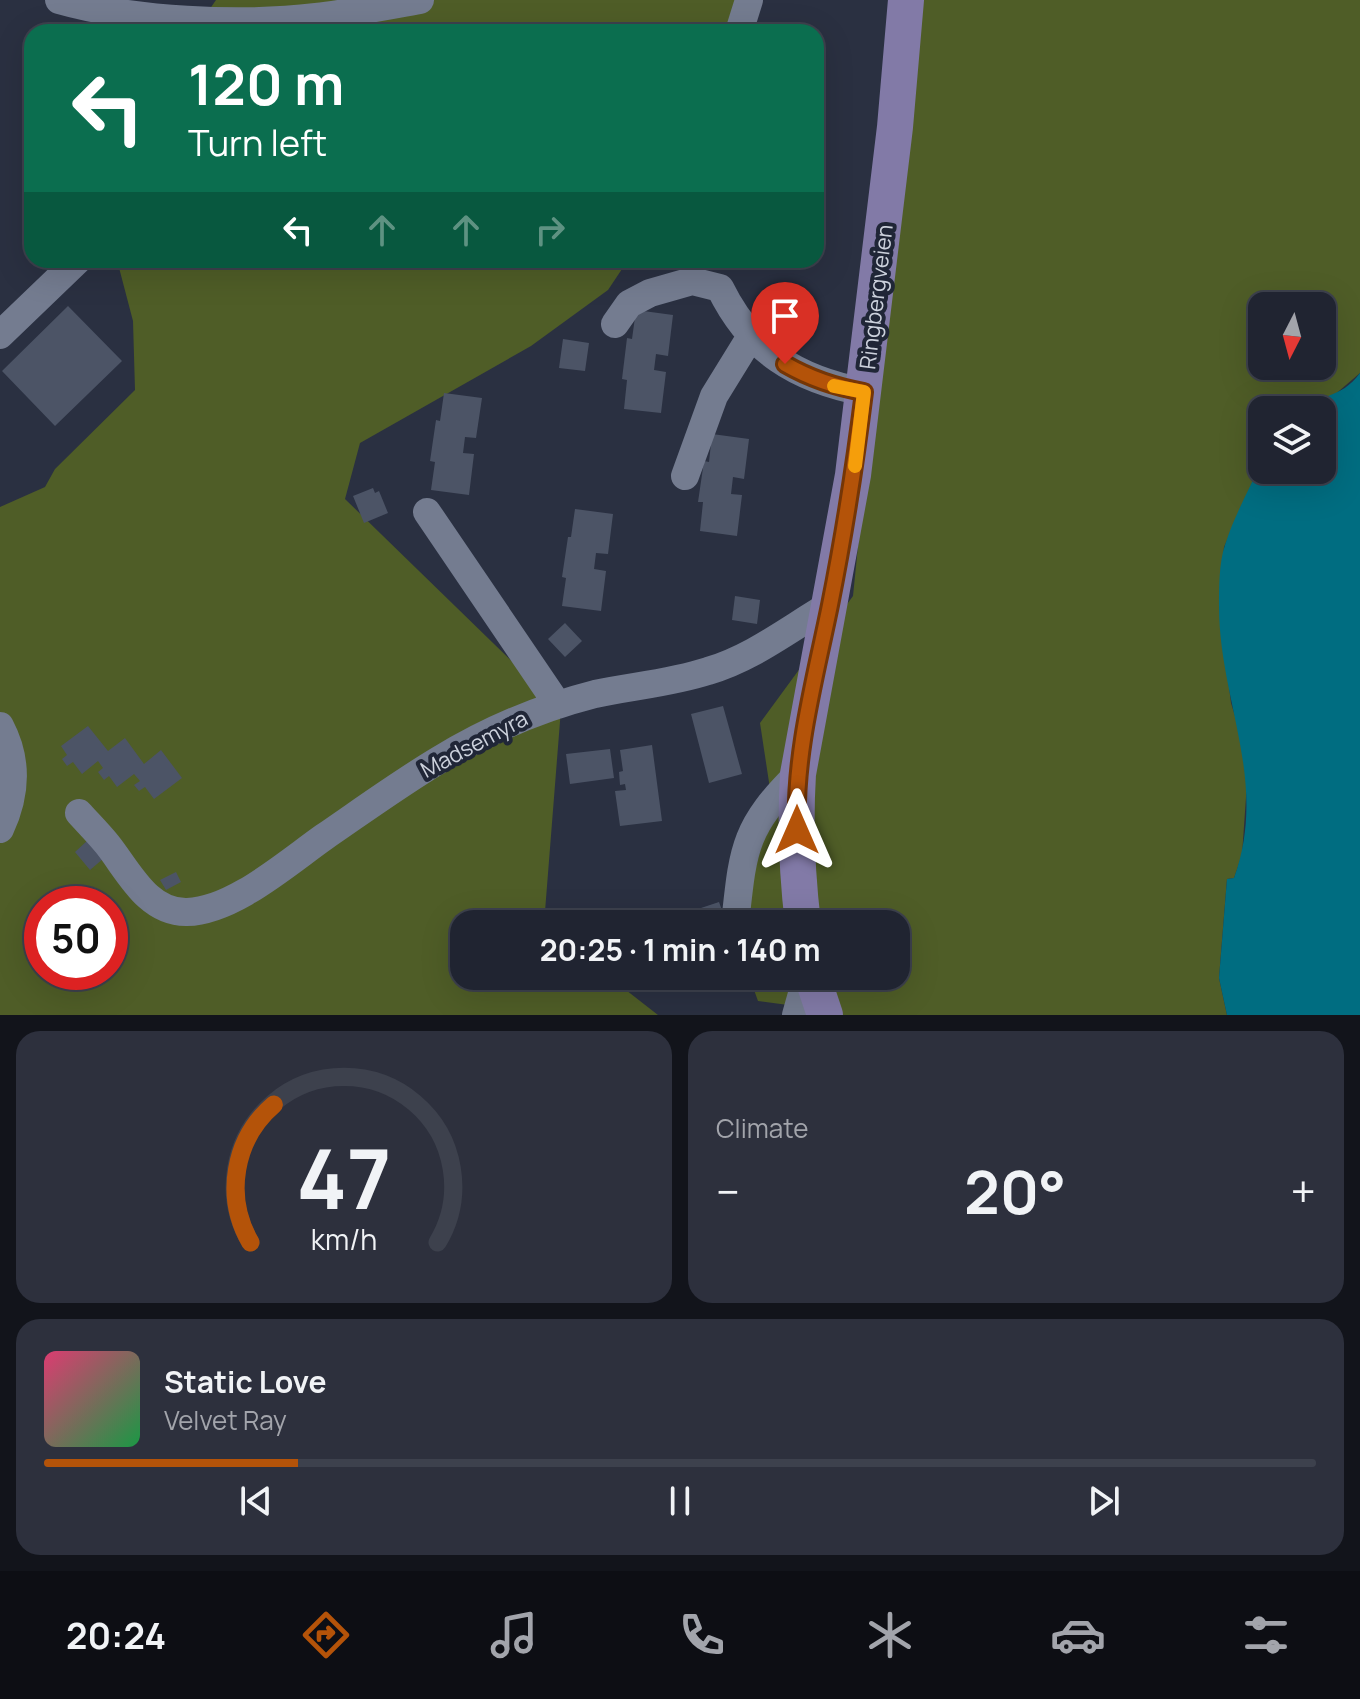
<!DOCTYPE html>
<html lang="en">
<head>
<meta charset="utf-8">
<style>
	:root { --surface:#202431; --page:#2d303d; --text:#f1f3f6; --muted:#a2a4ab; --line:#3d414d; --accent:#b45309 }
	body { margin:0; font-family:Manrope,sans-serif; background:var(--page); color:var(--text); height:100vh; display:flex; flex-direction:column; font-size:30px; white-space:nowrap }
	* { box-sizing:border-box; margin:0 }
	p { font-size:26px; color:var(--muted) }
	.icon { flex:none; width:44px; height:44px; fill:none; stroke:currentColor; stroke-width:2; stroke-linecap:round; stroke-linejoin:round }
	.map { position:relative; height:1015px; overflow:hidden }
	.side { display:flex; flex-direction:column; gap:16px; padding:16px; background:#12141b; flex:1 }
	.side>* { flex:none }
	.banner { position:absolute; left:24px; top:24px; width:800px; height:244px; border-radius:24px; box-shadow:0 8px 32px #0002,0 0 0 2px var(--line); background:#0b6e4f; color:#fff; overflow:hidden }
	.needle { width:52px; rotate:186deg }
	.controls { position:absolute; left:1248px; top:292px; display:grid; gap:16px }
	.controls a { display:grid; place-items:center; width:88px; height:88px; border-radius:16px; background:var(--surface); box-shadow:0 8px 32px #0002,0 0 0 2px var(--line); font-size:40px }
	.speed { position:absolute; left:24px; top:886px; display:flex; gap:16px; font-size:40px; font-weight:700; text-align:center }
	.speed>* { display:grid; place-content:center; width:104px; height:104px; border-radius:50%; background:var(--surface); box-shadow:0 8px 32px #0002,0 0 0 2px var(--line); line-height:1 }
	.speed .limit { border:12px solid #d22; background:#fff; color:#111 }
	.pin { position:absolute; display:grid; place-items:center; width:68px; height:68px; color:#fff; margin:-82px -34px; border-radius:50% 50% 50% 0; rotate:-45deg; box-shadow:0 0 8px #0007 }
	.pin .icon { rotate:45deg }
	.me { position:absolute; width:88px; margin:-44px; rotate:0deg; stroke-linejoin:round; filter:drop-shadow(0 0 6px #0008) }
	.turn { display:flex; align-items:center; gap:28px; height:168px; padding:0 32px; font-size:36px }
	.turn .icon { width:104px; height:104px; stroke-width:2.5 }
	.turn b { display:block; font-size:56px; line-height:68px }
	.lanes { display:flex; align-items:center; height:76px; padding:0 32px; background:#0003; justify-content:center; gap:40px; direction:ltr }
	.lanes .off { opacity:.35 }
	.big { font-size:60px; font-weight:700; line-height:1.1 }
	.side .widget { flex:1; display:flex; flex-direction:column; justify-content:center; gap:12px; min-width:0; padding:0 28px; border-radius:24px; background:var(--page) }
	.side .dial { align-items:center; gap:0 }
	.dial svg { height:208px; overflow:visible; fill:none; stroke:var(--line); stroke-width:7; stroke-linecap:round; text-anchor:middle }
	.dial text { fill:var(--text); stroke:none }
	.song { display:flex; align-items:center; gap:24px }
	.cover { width:96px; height:96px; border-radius:12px; background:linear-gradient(135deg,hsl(340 70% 55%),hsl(140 70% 35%)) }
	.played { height:8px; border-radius:4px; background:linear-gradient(90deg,var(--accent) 20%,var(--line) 20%) }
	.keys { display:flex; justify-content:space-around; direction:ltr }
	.heat { display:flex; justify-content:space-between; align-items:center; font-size:44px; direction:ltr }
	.side .tiles { flex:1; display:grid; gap:16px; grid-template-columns:1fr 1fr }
	.widget:last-child { grid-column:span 2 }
	.trip { position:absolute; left:450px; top:910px; width:460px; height:80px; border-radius:24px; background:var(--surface); box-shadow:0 8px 32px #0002,0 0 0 2px var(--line); font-weight:700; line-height:80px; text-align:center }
	.menu { display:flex; height:128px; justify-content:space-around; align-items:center; background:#0d0e14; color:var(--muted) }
	.menu .icon { width:56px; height:56px }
	.menu .on { color:var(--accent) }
	.menu b { font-size:36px; color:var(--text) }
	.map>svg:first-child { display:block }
	.green { fill:#4f5d27; fill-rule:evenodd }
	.water { fill:#006d81 }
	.building { fill:#4c5466 }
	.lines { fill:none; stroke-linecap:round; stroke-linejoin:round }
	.minor { stroke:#747c90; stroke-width:28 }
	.major { stroke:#827aa7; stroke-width:36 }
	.route-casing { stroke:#753606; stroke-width:20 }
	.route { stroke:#b45309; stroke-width:14 }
	.slow { stroke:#f59e0b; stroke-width:14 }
	.labels { text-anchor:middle; stroke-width:8; stroke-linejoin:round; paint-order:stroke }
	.street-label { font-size:22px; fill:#ccd1dc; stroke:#202637 }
</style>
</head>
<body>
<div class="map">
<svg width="1360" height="1015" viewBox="0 0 1360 1015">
	<rect width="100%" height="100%" fill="#2a3041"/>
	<path class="green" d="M216,0H744L729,32H194Z
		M913,0H1360V373L1332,397L1308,402L1295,410H1262V461L1224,547L1219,605L1231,703L1240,732L1247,783L1242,855L1234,878L1227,879L1219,978L1227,1015H819L803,1007L758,1001L749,976H896V924H739L772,802L760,723L853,596ZM1262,306H1322V366H1262Z
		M117,260H628L608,290L531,346L360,443L345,499L561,709L544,924H464V976H608L658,1015H0V507L45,487L55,469L135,390L133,321ZM42,904H110V972H42Z"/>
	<path class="water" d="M1360,373V1015H1227L1219,978L1227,879L1234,878C1269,781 1219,701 1219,606C1219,588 1219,562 1225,545C1234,516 1250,488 1262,461V470H1322V410H1295C1319,394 1340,400 1360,373Z"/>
	<path class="building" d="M68,306L122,361L55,426L2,371Z
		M636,310L673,315L668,356L656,354L654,370L666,372L661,413L624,409L627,380L622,379L627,338L632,339Z
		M563,339L589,343L585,371L559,368Z
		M444,393L482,398L476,438L465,437L463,453L474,454L469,495L431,490L435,462L430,461L436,420L440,421Z
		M712,434L749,439L744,479L733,477L731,494L742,495L737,536L700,531L703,502H698L704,461L709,462Z
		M373,488L375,493L379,491L388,513L364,523L353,496Z
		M575,509L613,514L608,554L596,553L594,569L606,571L601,611L562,606L566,578L562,577L568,537H571Z
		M735,596L760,600L757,624L732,620Z
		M565,623L582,641L565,657L548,639Z
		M723,706L742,774L709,783L691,714Z
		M88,726L108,751L125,738L144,764L161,750L182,778L154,799L145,787L139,791L134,785L140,781L134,774L117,787L109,776L104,780L98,772L103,768L98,761L82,774L73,762L67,766L62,759L67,755L61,746Z
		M652,745L662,821L620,826L615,791L626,790L625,784L620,785L619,772L623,771L620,750Z
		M610,749L614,778L570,784L566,754Z
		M88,840L104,858L90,870L75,852Z
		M176,872L181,882L166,890L160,880Z
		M719,902L727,924H697L692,911Z
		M710,976H745V977L714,987Z"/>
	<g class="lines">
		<path class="minor" d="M59,0C133,21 240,26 316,17C351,13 386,6 420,0
			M739,32L749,0
			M615,324L629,304L650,293L692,281L720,288C751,351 796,379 864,392
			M0,335L78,260
			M685,476L714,396L751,336
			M427,512L558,705
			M0,726C18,760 16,795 0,829
			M79,813C88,823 98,833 107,844C128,870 147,913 187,912C233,911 287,863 324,837C362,811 399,784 439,760C488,730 540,708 595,694C633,686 671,683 708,671C753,658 790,628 830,605
			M735,924C743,850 743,828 798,774
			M796,1015L807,976"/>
		<path class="major" d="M803,924C797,874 795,824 798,774L853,475L895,127L906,0
			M812,976L825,1015"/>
	</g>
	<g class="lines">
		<defs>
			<path id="route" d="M785,364C811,379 835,387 864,392C855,464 844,535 830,605C815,679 794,754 797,830"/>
		</defs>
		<use href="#route" class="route-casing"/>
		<use href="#route" class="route"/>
		<path class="slow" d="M834,386L864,392L855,466"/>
	</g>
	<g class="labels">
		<g class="street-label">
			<text transform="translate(876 297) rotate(-83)" y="8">Ringbergveien</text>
			<text transform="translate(474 744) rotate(-28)" y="8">Madsemyra</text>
		</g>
	</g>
</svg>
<div class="controls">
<a><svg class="needle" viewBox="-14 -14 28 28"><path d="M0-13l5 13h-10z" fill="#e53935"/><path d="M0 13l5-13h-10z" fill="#a2a4ab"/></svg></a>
<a><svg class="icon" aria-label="layers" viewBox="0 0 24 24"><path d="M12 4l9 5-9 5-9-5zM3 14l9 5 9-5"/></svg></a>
</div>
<div class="speed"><div class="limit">50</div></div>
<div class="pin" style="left:785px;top:364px;background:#d93025"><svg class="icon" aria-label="arrive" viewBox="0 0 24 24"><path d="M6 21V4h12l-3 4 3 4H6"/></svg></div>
<svg class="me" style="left:797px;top:830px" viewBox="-20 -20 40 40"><path d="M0-17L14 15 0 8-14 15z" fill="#b45309" stroke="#fff" stroke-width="4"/></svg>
<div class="trip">20:25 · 1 min · 140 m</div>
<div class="banner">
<div class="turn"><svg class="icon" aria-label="left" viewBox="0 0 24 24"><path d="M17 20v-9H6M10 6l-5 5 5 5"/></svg><div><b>120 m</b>Turn left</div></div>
<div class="lanes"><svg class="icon" aria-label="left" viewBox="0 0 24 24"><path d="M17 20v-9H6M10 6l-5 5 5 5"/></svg><svg class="icon off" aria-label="ahead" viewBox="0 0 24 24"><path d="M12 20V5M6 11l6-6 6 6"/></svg><svg class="icon off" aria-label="ahead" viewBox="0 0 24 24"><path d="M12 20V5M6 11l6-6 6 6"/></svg><svg class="icon off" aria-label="right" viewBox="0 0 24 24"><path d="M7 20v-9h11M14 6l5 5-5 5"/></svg></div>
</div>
</div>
<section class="side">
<div class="tiles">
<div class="widget dial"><svg viewBox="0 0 100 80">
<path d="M14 69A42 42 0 1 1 86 69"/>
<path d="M14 69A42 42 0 0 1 23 16" stroke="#b45309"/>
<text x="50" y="56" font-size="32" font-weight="700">47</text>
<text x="50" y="72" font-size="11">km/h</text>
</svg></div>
<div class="widget"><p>Climate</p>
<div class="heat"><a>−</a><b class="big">20°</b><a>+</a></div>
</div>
<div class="widget">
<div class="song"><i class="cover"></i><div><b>Static Love</b><p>Velvet Ray</p></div></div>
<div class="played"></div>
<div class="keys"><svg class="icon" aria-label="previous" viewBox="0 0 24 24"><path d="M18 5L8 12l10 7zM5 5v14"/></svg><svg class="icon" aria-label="pause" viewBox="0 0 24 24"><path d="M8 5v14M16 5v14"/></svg><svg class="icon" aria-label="next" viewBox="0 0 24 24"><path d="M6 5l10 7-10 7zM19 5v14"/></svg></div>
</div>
</div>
</section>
<nav class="menu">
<b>20:24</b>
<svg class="icon on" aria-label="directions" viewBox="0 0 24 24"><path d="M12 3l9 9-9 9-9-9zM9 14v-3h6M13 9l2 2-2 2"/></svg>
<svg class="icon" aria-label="music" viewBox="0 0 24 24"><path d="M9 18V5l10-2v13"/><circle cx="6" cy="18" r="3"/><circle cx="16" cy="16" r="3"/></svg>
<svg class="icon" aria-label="phone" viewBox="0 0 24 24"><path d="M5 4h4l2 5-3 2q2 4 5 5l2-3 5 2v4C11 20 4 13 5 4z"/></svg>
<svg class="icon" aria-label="climate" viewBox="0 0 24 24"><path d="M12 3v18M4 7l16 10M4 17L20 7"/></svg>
<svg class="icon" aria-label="car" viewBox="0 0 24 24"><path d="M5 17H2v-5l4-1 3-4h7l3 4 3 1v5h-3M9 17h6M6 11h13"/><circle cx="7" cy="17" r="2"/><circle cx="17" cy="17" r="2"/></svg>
<svg class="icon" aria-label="filters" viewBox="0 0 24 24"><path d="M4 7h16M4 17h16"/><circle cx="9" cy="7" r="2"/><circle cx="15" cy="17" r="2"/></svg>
</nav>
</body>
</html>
